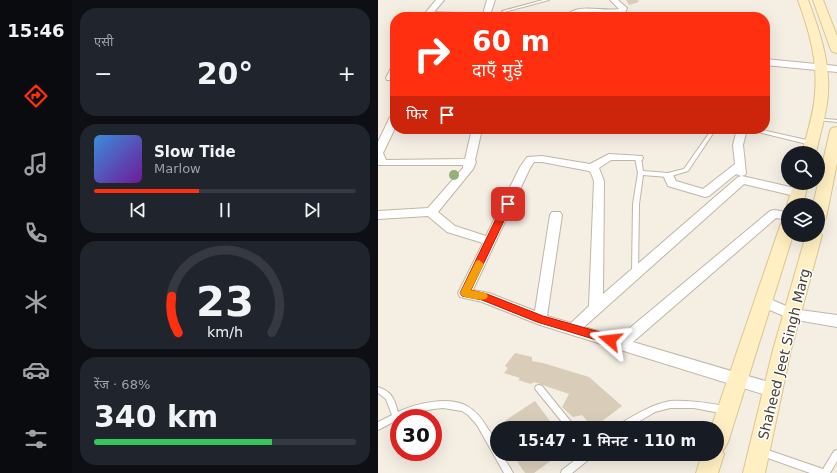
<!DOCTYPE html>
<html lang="hi">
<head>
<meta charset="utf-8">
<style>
	:root { --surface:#171b24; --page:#20242c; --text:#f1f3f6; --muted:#9ea1a6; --line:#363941; --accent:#ff2f0f }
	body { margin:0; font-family:"DejaVu Sans","Noto Sans Devanagari",sans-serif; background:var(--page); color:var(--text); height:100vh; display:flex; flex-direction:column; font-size:15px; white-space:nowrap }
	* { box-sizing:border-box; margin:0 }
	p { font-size:13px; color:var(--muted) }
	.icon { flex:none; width:22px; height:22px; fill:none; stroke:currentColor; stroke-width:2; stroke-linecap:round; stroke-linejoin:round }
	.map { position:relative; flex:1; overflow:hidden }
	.panel { display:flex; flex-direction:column; gap:8px; padding:8px; background:#0d0f14; width:306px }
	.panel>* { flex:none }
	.banner { position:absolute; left:12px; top:12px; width:380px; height:122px; border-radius:16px; box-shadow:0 4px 16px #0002; background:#ff2f0f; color:#fff; overflow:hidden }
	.buttons { position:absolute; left:403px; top:146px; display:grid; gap:8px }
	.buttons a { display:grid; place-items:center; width:44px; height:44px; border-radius:50%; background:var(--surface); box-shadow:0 4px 16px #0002; font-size:20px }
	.speed { position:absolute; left:12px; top:409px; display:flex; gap:8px; font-size:20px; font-weight:700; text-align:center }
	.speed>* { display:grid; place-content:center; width:52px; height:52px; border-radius:50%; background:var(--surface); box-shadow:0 4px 16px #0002; line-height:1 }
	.speed .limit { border:6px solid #d22; background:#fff; color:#111 }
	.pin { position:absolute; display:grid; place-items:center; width:34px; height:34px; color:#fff; margin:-17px; border-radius:8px; box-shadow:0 2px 6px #0006 }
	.me { position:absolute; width:44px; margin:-22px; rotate:287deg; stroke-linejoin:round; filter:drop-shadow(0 0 3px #0008) }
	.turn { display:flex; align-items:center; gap:14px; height:84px; padding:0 16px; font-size:18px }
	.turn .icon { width:52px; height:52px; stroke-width:2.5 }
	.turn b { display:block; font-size:28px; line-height:34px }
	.then { display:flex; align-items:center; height:38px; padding:0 16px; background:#0003; gap:8px; font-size:15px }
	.big { font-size:30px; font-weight:600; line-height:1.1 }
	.panel .tile { flex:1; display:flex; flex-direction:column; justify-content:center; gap:6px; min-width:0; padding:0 14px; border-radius:16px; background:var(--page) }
	.panel .dial { align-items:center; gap:0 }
	.dial svg { height:104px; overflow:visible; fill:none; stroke:var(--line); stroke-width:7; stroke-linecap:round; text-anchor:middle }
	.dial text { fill:var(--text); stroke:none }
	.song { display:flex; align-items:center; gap:12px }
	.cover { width:48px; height:48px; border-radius:6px; background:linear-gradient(135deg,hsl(210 70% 55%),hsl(280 70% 35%)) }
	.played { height:4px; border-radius:2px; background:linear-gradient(90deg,var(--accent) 40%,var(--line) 40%) }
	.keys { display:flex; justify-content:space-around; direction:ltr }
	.heat { display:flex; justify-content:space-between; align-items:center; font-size:22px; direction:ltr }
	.charge { height:6px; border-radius:3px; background:linear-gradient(90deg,#34c759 68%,var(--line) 0) }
	.trip { position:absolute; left:112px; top:421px; width:234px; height:40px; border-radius:20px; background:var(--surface); box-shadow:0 4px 16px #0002; font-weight:600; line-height:40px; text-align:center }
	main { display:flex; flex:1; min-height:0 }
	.tab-bar { display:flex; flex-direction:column; width:72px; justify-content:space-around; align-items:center; background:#090b0e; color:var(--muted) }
	.tab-bar .icon { width:28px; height:28px }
	.tab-bar .current { color:var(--accent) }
	.tab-bar b { font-size:18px; color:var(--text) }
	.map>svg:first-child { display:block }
	.building { fill:#d9cdba }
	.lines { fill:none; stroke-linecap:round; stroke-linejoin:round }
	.service-casing { stroke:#c0b6a5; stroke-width:2 }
	.minor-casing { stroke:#c0b6a5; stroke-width:2 }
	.secondary-casing { stroke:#dbc690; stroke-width:2 }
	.service { fill:#fff; fill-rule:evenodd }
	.minor { fill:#fff; fill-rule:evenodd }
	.secondary { fill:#ffefc2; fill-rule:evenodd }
	.tree { fill:#94b078 }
	.route { fill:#ff2f0f; stroke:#a61f0a }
	.slow { fill:#f59e0b }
	.labels { text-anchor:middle; stroke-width:3; stroke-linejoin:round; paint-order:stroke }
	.street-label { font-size:14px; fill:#463e33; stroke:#fff }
</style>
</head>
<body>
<main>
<nav class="tab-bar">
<b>15:46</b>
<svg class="icon current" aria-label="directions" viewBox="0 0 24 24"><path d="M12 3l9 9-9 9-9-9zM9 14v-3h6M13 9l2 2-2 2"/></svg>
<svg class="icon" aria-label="music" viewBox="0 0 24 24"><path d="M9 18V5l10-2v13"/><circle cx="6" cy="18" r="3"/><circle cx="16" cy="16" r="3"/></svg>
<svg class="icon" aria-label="phone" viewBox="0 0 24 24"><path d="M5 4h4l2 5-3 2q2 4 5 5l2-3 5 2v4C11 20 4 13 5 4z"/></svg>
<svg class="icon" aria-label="climate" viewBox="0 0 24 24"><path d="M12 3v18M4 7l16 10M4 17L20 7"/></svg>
<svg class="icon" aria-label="car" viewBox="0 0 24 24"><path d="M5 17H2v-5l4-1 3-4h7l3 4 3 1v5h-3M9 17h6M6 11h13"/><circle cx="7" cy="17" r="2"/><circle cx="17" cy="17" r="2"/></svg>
<svg class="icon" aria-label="filters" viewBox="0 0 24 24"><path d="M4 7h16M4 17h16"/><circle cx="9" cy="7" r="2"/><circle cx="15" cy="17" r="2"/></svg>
</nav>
<section class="panel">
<div class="tile"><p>एसी</p>
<div class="heat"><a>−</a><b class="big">20°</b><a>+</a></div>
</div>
<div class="tile">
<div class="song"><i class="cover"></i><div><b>Slow Tide</b><p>Marlow</p></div></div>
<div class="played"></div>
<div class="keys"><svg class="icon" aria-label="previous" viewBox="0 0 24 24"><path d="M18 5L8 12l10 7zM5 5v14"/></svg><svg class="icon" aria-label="pause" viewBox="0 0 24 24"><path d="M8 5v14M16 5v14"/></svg><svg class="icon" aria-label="next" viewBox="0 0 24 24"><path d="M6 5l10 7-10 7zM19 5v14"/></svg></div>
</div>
<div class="tile dial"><svg viewBox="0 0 100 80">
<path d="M14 69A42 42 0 1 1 86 69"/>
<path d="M14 69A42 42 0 0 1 9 41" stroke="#ff2f0f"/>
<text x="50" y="56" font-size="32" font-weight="700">23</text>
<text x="50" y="72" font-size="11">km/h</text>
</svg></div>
<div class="tile"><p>रेंज · 68%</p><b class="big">340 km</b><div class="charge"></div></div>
</section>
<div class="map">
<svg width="459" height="473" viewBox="0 0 459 473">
	<rect width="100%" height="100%" fill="#f4eee3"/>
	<path class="building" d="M248,0H260L261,2L251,5Z
		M137,353L154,357V361L165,363L211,377L244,406L215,428L204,415L195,417L184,407L191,394L156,382L153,384L140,380L142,378L126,373L130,368L127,366Z
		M157,401L177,428H119V432L116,428Z
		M134,454H182L156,473H147Z"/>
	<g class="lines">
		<defs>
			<path id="service" d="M165,0H171L126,12L124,11Z
				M437,118L459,120V122L439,120H437Z
				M334,129H338L310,171L290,177L265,175L261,204L260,273L259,275H255L254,273L255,204L260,173L257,158L260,156L263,158L265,171L290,173L306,169Z
				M372,129H380L433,141L436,143L433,145L372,130Z
				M161,385L164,386L198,428H189L158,390L157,388L158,386Z
				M0,387C14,392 16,398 20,412C39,403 70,396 89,406C98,411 105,420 110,429C113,433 117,439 119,445C120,447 119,451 119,454H124L135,473H126L99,425L90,415L84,411L65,408L55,409L36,413L21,418V419L0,430V422L14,415L8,399L0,393Z
				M292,401C311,400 329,403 347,406L350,408L351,410L350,412L347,414L316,408H292L277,412L250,428H239L240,425C257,415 272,405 292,401Z
				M384,448L445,469L456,451L459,450V461L452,473H432L381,455L380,452L381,449Z
				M205,454H215L214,457L194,473H183L184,470Z"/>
			<path id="minor" d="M58,0H66L56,12L105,14L109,0H117L113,12L114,17H44Z
				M232,0H240L249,8L247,13C233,16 221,13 208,13C200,13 194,17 186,17C200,2 223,12 241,9Z
				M387,59L459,66V72L387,65Z
				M17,65V77L15,80H9L8,78L14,66Z
				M17,114V128L5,153L8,160L87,159L94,129H104L97,160L98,162L95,169L60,212L77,226L108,236L142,167L149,157L164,156L212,164L231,154L264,156L265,158L264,160H233L221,168L226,181L225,294L360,177L364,176L425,190L427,193L425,196L421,197L366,184L206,327L241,337L392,211L396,210L410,212V220L398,218L255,342L394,383L399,385L401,390L399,395L394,397L162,325L104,302L82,297L80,293L105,243L69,232L50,216L0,219V211L50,208L85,168V165H0V142L12,117ZM156,162H164L211,171L213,173L216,181L211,306L193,323L169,316L184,215L182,212H174L172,215L157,311L111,293L95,290L152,168Z
				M359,129H369L365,145L368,173L367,175L363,176L358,174L331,196L327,197L290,186L285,175L286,173H294L298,181L325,189L357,164L355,145Z
				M385,296L415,309L459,315V327L413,319L380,305L378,301L380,297Z"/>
			<path id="secondary" d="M420,0H430C441,29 452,61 450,93C449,113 442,133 438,153H424C429,133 436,113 437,93C440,61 431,30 420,0Z
				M435,0H445L459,36V53L455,52L453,50Z
				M459,127V163L448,218L445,222L440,223V205H435L452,131L454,128Z
				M416,183H430L425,205H409Z
				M410,220V235H415L350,442L346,449L344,450L346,454L340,473H318L324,454H339V428H333L402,226L404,222Z
				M440,230L444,235L413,350L387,473H365L395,350L428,235H440Z"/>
		</defs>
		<use href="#service" class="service-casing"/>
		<use href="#minor" class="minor-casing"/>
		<use href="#secondary" class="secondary-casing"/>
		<use href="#service" class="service"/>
		<use href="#minor" class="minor"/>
		<use href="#secondary" class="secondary"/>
	</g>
	<circle class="tree" cx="76" cy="175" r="5"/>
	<path class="route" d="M130,201L134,204L93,290L109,294L165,316L236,336L237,340L236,343L232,344L159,322L104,300L84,296L82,293L125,204Z"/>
	<path class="slow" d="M101,260L106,264L93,290L108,293L110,296L108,299C101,301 91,298 84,296L82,293L98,261Z"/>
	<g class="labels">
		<g class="street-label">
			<text transform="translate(406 354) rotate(-76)" y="5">Shaheed Jeet Singh Marg</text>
		</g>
	</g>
</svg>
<div class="buttons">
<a><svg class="icon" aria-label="search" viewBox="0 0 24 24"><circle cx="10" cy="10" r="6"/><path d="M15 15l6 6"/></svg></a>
<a><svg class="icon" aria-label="layers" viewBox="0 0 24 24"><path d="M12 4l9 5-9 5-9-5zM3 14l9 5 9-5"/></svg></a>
</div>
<div class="speed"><div class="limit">30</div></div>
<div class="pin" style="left:130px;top:204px;background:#d93025"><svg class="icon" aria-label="arrive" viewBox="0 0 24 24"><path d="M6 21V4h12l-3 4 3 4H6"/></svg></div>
<svg class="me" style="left:232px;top:340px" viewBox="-20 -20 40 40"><path d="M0-17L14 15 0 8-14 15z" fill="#ff2f0f" stroke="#fff" stroke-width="4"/></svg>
<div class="trip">15:47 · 1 मिनट · 110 m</div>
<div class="banner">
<div class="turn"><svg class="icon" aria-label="right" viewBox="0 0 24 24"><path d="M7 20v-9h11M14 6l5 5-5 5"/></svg><div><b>60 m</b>दाएँ मुड़ें</div></div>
<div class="then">फिर<svg class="icon" aria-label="arrive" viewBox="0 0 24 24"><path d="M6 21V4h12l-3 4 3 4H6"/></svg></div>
</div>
</div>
</main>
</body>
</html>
